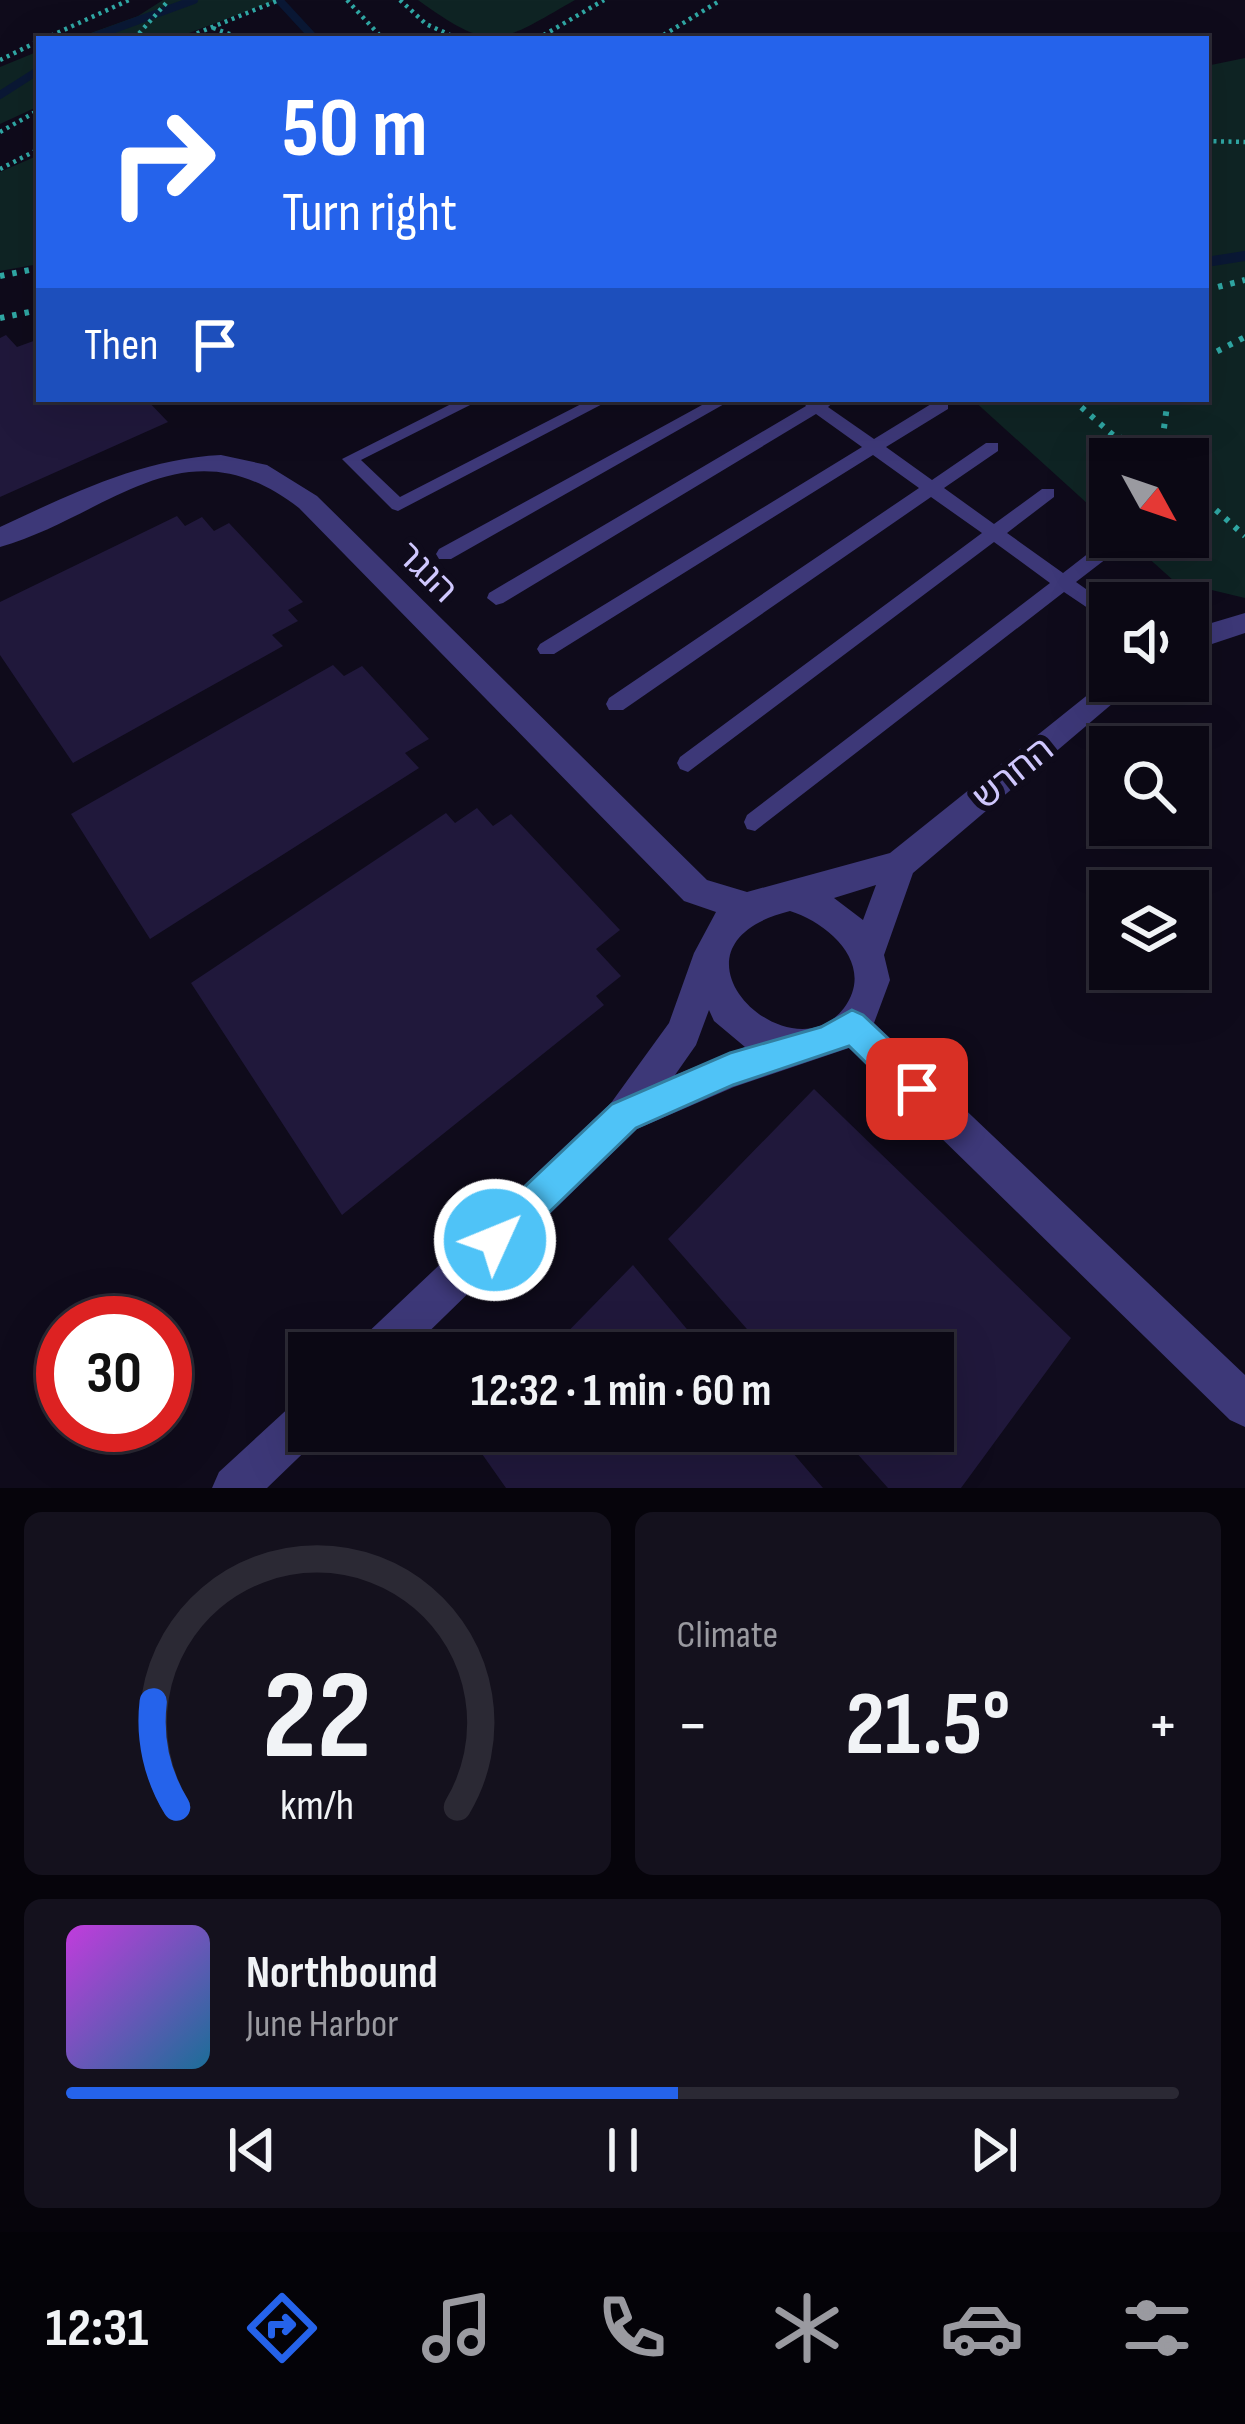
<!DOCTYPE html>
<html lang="en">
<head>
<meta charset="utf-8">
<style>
	:root { --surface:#0b0814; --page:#14111d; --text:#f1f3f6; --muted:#9a9aa0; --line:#2b2934; --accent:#2563eb }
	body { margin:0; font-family:"Sofia Sans Condensed","Noto Sans Hebrew",sans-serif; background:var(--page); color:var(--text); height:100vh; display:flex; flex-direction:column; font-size:45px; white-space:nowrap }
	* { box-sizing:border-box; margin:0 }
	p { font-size:39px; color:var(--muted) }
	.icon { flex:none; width:66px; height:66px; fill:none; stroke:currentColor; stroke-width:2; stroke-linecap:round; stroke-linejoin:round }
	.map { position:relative; height:1488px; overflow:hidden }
	.panel { display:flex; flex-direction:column; gap:24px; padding:24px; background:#06040b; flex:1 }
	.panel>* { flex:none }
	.banner { position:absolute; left:36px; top:36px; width:1173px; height:366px; border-radius:0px; box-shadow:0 12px 48px #0002,0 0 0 3px var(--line); background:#2563eb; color:#fff; overflow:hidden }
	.needle { width:78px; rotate:130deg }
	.controls { position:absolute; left:1089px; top:438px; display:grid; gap:24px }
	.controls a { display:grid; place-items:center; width:120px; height:120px; border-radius:0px; background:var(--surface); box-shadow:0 12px 48px #0002,0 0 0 3px var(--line); font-size:60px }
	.speed { position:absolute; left:36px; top:1296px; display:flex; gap:24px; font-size:60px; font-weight:700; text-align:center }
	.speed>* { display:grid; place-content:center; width:156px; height:156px; border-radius:50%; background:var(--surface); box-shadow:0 12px 48px #0002,0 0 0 3px var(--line); line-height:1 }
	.speed .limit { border:18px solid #d22; background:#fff; color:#111 }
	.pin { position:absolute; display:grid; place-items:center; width:102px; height:102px; color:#fff; margin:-51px; border-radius:24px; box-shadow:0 6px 18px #0006 }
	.me { position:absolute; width:132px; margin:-66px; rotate:46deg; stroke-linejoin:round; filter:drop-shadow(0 0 9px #0008) }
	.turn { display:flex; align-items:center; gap:42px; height:252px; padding:0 48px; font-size:54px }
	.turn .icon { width:156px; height:156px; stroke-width:2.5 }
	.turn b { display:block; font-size:84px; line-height:102px }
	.then { display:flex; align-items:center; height:114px; padding:0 48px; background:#0003; gap:24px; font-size:45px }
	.big { font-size:90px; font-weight:700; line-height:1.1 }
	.panel .tile { flex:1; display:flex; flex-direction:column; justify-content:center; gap:18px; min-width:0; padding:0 42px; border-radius:18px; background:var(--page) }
	.panel .dial { align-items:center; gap:0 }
	.dial svg { height:312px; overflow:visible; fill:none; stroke:var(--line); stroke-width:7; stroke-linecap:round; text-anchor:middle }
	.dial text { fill:var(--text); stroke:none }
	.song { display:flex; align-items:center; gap:36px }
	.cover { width:144px; height:144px; border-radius:18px; background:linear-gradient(135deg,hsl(290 70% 55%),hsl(200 70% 35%)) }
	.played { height:12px; border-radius:6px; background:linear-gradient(90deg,var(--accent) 55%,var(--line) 55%) }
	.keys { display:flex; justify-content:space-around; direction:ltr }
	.heat { display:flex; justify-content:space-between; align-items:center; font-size:66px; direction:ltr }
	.panel .tiles { flex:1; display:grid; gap:24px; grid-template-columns:1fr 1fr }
	.tile:last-child { grid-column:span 2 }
	.trip { position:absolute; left:288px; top:1332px; width:666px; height:120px; border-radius:0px; background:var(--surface); box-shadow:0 12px 48px #0002,0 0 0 3px var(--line); font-weight:700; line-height:120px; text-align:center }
	.tabs { display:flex; height:192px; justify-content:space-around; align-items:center; background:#040308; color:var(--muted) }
	.tabs .icon { width:84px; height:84px }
	.tabs .selected { color:var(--accent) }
	.tabs b { font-size:54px; color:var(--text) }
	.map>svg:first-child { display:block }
	.green { fill:#0f2424 }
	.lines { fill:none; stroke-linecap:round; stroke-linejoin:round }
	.stream-far1 { stroke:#0a1835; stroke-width:8 }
	.stream { stroke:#0a1835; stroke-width:10 }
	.building { fill:#20183b }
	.path-far1 { stroke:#30a8a5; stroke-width:4.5; stroke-dasharray:3 4.5; stroke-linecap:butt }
	.path { stroke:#30a8a5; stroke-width:6; stroke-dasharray:4.5 8; stroke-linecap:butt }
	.lane { fill:#3d3878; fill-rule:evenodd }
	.street { fill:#3d3878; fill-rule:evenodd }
	.route { fill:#4fc3f7; stroke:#337fa1; stroke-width:3 }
	.labels { text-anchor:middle; stroke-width:12; stroke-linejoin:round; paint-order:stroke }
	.street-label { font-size:36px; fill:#cfc7fd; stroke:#0f0b1b }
</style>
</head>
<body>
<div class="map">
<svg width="1245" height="1488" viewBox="0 0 1245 1488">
	<rect width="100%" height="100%" fill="#0f0b1b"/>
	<path class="green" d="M163,0H277L173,39H74L138,16Z
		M418,0H575C498,44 493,54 418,0Z
		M39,51V106L0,124V67Z
		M1245,58V598L1174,581L1125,537H1188V459H1110V524L972,399H1206V66Z
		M39,155V264L0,271V172Z"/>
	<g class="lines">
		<path class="stream-far1" d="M279,0L315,39
			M87,39L194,0
			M0,95L39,70"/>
		<path class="stream" d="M1206,262L1245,256"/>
	</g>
	<path class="building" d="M6,335L17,347L39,339V399H146L168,422L0,497V338Z
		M177,516L185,526L202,517L214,531L229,523L303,602L288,610L298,621L272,635L283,646L73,763L0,655V602Z
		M333,665L344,676L362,666L429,739L405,753L419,768L150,939L71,814Z
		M477,808L493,826L511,814L620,930L596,949L621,976L596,996L604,1005L342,1215L191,983L446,813L455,823Z
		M814,1089L1071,1338L961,1488H888L837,1431H933V1353H768L668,1239Z
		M633,1265L707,1353H547Z
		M471,1431H774L823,1488H506L468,1434Z"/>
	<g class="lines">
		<path class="path-far1" d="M347,0L383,39
			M400,0L426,24L459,39
			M213,28L244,39
			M44,39L129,0
			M134,39L169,0
			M183,39L279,0
			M537,39L604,0
			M657,39L721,0
			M0,60L39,41
			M0,132L39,110
			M1206,141L1245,142
			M0,169L39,149"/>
		<path class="path" d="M0,276L39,268
			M1206,290L1245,280
			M0,318L39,310
			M1206,357L1245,337
			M1072,399L1114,436L1167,449
			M1168,399L1163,435L1170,459
			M1188,485L1245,536"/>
		<path class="lane" d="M461,399H482L361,460L400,497L591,399H612L398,511L392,509L342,459Z
			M713,399H733L451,559H439L436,554L439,549Z
			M837,399L828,407L874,439L936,401H948V409L886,447L932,480L986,443H998V451L944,488L994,524L1042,489H1054V497L1007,533L1063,573L1103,542H1115L1118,547L1115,552L1076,582L1110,606V623L1064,592L755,831L747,829L744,822L747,815L1050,583L994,542L688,772L680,769L677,763L680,757L982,533L931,497L623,710H609L606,704L609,698L919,488L873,455L554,654H540L537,649L540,644L862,447L816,414L503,603L496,605L487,598L489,593L806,406L801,399Z"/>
		<path class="street" d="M221,455L267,465L317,496L707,880L747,892L890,853L1110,677V681H1139L913,873L884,955L890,980L874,1023L1245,1375V1427L1230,1420L849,1048L734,1087L637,1129L407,1353H356L362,1338L611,1103L669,1023L694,953L716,912L684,901L299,508C184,419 109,516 0,547V527C71,494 141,459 221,455ZM876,885L863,920L834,898ZM790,911C829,923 876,965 844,1008C789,1080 649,946 790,911ZM709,1010L714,1021L745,1047L675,1075L696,1045Z
			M1245,613V633L1188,652V630Z
			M309,1396V1431L324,1433L267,1488H212L219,1472L294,1403Z"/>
	</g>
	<path class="route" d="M852,1010L863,1015L929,1077L934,1089L929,1101L917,1106L905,1101L849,1046L733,1085L636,1128L508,1252L495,1258L482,1252L477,1240L482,1227L612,1104L730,1053L821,1027Z"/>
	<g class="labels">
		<g class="street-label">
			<text transform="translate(428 571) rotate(45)" y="13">הנגר</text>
			<text transform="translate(1012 772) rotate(-39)" y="13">החרש</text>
		</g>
	</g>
</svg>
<div class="controls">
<a><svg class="needle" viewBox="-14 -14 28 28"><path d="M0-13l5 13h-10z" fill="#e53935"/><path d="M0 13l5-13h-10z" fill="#9a9aa0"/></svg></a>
<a><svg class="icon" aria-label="sound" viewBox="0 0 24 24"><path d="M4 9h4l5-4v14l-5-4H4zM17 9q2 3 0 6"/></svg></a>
<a><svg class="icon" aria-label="search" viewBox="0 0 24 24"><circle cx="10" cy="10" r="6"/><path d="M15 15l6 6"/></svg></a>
<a><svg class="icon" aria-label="layers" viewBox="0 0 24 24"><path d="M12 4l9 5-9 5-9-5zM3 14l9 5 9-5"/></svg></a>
</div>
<div class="speed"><div class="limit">30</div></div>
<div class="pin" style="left:917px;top:1089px;background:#d93025"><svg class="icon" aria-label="arrive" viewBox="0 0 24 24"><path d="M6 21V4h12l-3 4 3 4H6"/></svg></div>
<svg class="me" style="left:495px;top:1240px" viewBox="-20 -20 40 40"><circle r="17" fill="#4fc3f7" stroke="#fff" stroke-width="3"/><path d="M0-11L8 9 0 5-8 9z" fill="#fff"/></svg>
<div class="trip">12:32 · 1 min · 60 m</div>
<div class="banner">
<div class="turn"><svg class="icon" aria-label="right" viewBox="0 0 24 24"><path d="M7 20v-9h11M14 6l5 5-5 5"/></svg><div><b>50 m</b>Turn right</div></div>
<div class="then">Then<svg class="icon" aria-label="arrive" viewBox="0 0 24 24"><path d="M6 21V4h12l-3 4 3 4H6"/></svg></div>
</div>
</div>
<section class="panel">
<div class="tiles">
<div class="tile dial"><svg viewBox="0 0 100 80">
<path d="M14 69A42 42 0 1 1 86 69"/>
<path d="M14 69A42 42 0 0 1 8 42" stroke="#2563eb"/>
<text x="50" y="56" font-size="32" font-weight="700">22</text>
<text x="50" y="72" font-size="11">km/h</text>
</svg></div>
<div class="tile"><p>Climate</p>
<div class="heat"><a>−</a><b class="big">21.5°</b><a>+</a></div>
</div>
<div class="tile">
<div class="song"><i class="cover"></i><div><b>Northbound</b><p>June Harbor</p></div></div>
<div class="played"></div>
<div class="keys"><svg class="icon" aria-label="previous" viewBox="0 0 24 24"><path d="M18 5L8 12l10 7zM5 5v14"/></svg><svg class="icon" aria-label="pause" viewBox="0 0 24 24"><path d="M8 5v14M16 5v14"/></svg><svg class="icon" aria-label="next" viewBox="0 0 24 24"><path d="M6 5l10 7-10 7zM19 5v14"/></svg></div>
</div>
</div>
</section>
<nav class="tabs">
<b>12:31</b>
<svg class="icon selected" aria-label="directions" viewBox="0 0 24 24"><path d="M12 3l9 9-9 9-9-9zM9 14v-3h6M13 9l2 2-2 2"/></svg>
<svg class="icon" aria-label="music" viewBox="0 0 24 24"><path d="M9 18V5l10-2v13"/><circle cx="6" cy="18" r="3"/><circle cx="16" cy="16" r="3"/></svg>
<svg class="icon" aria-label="phone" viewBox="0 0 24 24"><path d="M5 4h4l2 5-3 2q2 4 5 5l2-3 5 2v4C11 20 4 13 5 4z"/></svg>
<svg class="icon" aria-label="climate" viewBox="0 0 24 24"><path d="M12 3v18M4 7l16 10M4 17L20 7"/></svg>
<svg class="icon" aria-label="car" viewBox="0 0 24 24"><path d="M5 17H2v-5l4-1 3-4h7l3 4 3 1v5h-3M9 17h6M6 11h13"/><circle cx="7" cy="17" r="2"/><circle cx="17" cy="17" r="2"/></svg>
<svg class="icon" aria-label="filters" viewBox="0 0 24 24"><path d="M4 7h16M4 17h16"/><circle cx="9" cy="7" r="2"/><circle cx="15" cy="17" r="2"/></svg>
</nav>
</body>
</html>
